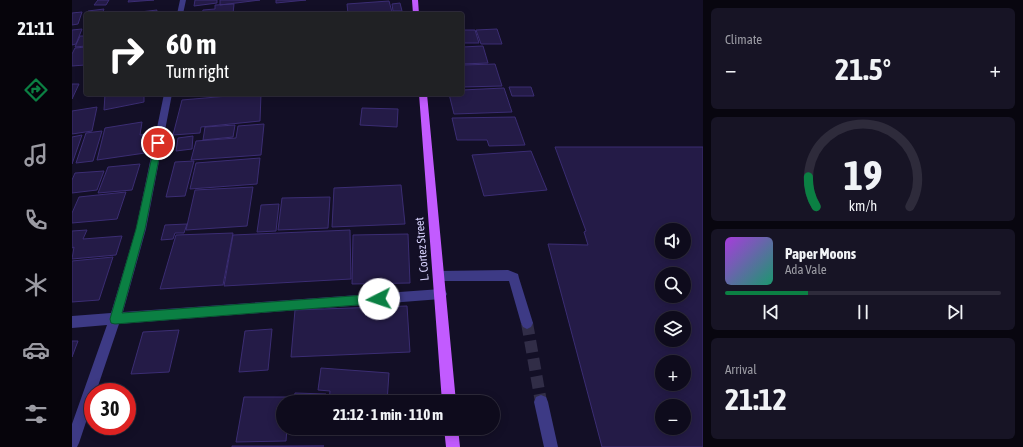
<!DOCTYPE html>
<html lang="en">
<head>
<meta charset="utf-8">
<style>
	:root { --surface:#0e0b1c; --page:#171425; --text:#f1f3f6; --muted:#9b9ba3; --line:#2e2b3b; --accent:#0b8043 }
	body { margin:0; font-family:"Asap Condensed",sans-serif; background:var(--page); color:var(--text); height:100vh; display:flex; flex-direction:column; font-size:15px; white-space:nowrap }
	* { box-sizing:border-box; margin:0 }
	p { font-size:13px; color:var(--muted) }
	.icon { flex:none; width:22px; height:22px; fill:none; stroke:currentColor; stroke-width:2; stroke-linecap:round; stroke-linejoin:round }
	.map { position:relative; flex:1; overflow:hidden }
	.sheet { display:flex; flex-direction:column; gap:8px; padding:8px; background:#08060f; width:320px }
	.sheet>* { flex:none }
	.hud { position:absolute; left:12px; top:12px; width:380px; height:84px; border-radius:4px; box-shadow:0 2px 10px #0003,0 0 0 1px var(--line); background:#202124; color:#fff; overflow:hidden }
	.tools { position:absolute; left:583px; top:223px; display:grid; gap:8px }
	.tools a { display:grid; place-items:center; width:36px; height:36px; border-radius:50%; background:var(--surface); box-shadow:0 2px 10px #0003,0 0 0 1px var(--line); font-size:20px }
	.speed { position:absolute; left:12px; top:383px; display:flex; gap:8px; font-size:20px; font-weight:700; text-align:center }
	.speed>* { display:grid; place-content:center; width:52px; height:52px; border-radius:50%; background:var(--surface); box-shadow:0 2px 10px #0003,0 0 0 1px var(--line); line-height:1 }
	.speed .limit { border:6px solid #d22; background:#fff; color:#111 }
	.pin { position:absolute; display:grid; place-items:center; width:34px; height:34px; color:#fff; margin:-17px; border:2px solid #fff; border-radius:50%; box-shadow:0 1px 4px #0007 }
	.me { position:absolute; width:44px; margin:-22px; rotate:266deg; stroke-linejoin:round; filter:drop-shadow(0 0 3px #0008) }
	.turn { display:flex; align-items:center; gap:14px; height:84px; padding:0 16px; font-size:18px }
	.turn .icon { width:52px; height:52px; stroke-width:2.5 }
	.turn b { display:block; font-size:28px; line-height:34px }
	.big { font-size:30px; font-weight:700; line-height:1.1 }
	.sheet .tile { flex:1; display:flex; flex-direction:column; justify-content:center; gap:6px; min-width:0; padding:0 14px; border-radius:6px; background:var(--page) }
	.sheet .dial { align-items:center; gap:0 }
	.dial svg { height:104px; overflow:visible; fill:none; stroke:var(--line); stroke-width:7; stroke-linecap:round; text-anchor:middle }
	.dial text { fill:var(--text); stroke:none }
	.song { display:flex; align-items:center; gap:12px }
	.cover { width:48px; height:48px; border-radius:6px; background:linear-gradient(135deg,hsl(280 70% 55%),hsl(160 70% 35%)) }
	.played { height:4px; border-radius:2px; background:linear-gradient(90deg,var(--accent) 30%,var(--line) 30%) }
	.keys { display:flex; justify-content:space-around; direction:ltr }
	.heat { display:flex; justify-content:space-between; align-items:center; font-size:22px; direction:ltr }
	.trip { position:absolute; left:204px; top:395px; width:224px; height:40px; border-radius:20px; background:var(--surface); box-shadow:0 2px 10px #0003,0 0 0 1px var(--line); font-weight:700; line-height:40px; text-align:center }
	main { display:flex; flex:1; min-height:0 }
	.tab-bar { display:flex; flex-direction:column; width:72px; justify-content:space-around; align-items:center; background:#06040b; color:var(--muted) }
	.tab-bar .icon { width:28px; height:28px }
	.tab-bar .selected { color:var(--accent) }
	.tab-bar b { font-size:18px; color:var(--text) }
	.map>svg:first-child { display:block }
	.building { fill:#241b47; stroke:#3b2d73; fill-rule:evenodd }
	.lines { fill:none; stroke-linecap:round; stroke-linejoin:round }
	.minor-tunnel { stroke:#312d47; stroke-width:12; stroke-dasharray:12 6; stroke-linecap:butt }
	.minor { fill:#3d3a85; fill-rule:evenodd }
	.major { fill:#c25bff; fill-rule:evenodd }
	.route { fill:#0b8043; stroke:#07532c }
	.labels { text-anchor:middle; stroke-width:4; stroke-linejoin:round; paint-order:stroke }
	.street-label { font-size:12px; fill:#d9d4ff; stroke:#130f26 }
</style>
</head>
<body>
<main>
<nav class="tab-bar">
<b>21:11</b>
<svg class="icon selected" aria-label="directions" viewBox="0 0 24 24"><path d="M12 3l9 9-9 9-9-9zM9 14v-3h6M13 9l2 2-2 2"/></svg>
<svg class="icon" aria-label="music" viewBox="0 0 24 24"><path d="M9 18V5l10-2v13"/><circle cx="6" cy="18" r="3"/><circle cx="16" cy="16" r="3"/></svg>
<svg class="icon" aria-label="phone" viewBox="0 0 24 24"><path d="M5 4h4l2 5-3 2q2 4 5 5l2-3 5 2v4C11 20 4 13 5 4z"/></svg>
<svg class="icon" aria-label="climate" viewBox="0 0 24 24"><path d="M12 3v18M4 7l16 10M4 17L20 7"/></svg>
<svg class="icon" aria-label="car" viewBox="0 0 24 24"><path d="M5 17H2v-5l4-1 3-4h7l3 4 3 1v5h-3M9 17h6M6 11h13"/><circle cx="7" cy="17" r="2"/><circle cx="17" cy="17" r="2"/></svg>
<svg class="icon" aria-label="filters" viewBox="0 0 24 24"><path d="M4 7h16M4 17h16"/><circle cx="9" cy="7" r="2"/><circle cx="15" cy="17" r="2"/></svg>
</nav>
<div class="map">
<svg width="631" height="447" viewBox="0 0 631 447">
	<rect width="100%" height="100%" fill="#130f26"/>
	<path class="building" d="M26,0H37L34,5H22Z
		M57,0H82L56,2Z
		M123,0H145V3L122,6Z
		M148,0H188L148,5Z
		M204,0H234L204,3Z
		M317,1L320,12L276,14L275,4Z
		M328,3L330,11H321L320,4Z
		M162,4L161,14H130L131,10L143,9V5Z
		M32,9L30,14H15L16,11Z
		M85,10L84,14H51Z
		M10,12L6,24L0,25V13Z
		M10,29L4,44L0,45V30Z
		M425,29L430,44H409L404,30Z
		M390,30H403L407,43H390Z
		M8,36H14V46L3,47Z
		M411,46L416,63L390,64V47Z
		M14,47L13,65L0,66V54L3,48Z
		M423,64L430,86L390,87V65Z
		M0,84H7L0,99Z
		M437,87H459L462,96H440Z
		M432,88L440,112L382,114L377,94H390V90Z
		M33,94H72V102L32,110Z
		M179,94H189L188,121L129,127L128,133L101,135L110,100Z
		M25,107L20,131L0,134V111Z
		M290,108L326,109L325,127L288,125Z
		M443,117L453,145L417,146L415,140H385L380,118Z
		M70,122L68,135L76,134L73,153L25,160L33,128Z
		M192,124L189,155L119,160L124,141L164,138L166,126Z
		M163,125L161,137L131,140L133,127Z
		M30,131L21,161L4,163L14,133Z
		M10,135L0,164V137Z
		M121,136L120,149L104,151L106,138Z
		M483,147H631V447H530L476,244L516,245L512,232L514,231ZM590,230H612V252H590ZM590,274H612V296H590ZM590,318H612V340H590ZM590,362H612V384H590ZM590,406H612V428H590Z
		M459,151L475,190L412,196L400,155Z
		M188,158L185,184L118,189L124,163Z
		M122,161L113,196L94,197L103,162Z
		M68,164L60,190L26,193L36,167Z
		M32,171L25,190L0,193V180L3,173Z
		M329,185L333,224L260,227L262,188Z
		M181,187L175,226L114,230L123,190Z
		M54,192L45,219L0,223V213L7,197Z
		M258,197L256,228L206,230L210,198Z
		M207,204L204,231L185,232L189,205Z
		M115,224L112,233H103L101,239L89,240L93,225Z
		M15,230L11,239L50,236L44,255L0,259L2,247L0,248V231Z
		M278,230L279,279L152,286L161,235Z
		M161,233L151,285L88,289L104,235Z
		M336,234L338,283L280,284L281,235Z
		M41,257L27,300L0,302V261Z
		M335,306L338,352L219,357L223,310Z
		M200,329L196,370L167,372L173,331Z
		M107,330L97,372L59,374L71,332Z
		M0,341H6L0,357Z
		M249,368L317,373L315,402H257L258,391L246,390Z
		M223,393L254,394L253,402H221Z
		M172,397H218V402H211V428H215L214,441L164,442Z
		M160,446H252L160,447Z"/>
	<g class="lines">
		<path class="minor-tunnel" d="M455,323L469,402"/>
		<path class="minor" d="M108,0H114L111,14H105Z
			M92,94H100L74,229L51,312L369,289L373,290L375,294L373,298L369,299L47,324L24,392H21V401L7,443L5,447H0V424L35,325L0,328V316L39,313L64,229Z
			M436,270L446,274L447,278L461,323L459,327L455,329L451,327L449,323L437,281H367L363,280L362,276L363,272L367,271Z
			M469,395L474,397L476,402L486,447H472L462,402L464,397Z"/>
		<path class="major" d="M340,0H346L347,14H341Z
			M347,94H355L384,402H370Z
			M372,428H386L388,447H374Z"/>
	</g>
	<path class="route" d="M86,140L90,143L73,229L50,313L307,294L311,296L312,299L311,303L43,324L39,323L38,319L64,229L83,143Z"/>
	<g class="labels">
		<g class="street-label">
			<text transform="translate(350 249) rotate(-95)" y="4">L. Cortez Street</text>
		</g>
	</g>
</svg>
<div class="tools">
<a><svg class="icon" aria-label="sound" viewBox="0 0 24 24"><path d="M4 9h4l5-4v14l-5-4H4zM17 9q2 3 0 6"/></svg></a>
<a><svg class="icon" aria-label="search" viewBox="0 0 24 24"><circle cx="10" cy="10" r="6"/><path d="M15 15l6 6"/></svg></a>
<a><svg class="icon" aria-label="layers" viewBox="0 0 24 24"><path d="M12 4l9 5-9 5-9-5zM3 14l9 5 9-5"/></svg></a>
<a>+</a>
<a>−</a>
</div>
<div class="speed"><div class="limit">30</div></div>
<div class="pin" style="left:86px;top:143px;background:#d93025"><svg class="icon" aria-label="arrive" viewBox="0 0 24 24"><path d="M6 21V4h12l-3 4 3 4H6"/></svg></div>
<svg class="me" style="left:307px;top:299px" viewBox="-20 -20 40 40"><circle r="19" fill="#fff"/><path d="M0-13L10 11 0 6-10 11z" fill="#0b8043"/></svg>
<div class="trip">21:12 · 1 min · 110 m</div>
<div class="hud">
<div class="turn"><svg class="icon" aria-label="right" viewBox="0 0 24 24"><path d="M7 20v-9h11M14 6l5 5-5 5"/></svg><div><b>60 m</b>Turn right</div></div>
</div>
</div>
<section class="sheet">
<div class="tile"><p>Climate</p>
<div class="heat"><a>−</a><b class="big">21.5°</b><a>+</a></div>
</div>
<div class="tile dial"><svg viewBox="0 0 100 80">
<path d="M14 69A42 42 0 1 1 86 69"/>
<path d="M14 69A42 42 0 0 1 8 46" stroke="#0b8043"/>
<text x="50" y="56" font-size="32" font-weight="700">19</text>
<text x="50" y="72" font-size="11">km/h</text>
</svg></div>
<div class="tile">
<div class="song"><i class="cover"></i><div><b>Paper Moons</b><p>Ada Vale</p></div></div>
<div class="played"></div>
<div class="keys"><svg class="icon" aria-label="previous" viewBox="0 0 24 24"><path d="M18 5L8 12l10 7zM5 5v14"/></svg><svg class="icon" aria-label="pause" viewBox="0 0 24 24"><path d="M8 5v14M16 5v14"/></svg><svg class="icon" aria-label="next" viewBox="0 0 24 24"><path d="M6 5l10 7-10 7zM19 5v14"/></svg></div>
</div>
<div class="tile"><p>Arrival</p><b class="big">21:12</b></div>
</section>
</main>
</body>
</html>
